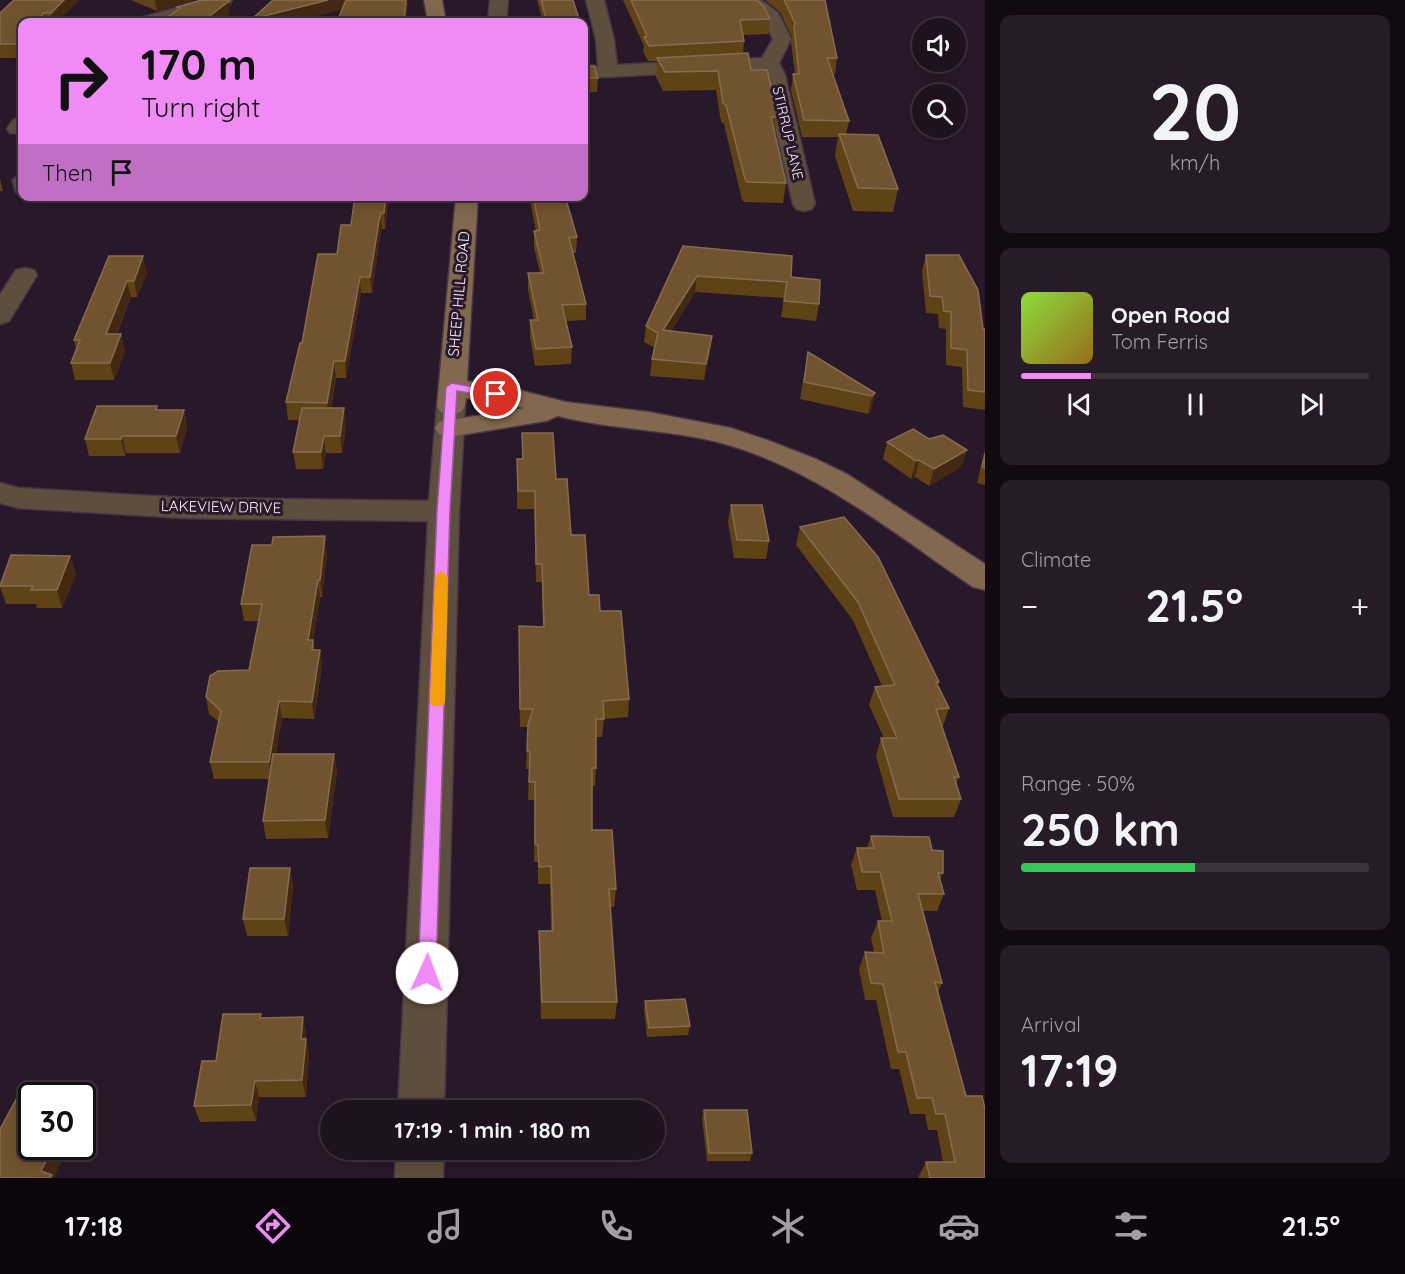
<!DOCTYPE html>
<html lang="en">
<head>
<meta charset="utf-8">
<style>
	:root { --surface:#1f121f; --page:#271b28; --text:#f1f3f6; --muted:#a19ea4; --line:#3c323d; --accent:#f08bf5 }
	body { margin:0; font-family:Quicksand,sans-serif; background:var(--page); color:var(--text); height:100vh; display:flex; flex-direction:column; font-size:22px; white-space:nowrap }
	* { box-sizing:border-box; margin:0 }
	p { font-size:20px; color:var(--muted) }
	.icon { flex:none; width:33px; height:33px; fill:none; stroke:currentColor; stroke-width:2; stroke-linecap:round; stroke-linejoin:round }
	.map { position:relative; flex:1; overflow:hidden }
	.side { display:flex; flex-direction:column; gap:15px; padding:15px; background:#110a11; width:420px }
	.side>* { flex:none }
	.top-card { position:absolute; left:18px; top:18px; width:570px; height:183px; border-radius:12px; box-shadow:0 3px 15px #0003,0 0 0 2px var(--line); background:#f08bf5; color:#111; overflow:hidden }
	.controls { position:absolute; left:912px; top:18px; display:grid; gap:12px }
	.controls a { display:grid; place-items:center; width:54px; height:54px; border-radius:50%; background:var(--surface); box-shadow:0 3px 15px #0003,0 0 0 2px var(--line); font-size:30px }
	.speed { position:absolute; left:18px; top:1082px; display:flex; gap:12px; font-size:30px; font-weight:700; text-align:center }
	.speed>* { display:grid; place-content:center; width:78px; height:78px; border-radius:50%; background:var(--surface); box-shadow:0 3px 15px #0003,0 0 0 2px var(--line); line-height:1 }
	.speed .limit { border:3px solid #111; border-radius:9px; background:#fff; color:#111 }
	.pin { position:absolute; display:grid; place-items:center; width:51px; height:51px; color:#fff; margin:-26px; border:3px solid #fff; border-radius:50%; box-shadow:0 2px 6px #0007 }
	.me { position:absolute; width:66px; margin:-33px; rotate:2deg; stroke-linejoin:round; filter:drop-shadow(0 0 4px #0008) }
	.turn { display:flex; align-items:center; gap:21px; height:126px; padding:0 24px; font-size:27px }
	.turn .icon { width:78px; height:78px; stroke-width:2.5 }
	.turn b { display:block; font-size:42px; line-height:51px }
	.then { display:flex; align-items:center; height:57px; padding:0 24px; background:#0003; gap:12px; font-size:22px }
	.big { font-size:45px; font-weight:700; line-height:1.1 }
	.side .tile { flex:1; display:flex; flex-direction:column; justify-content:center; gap:9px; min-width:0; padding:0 21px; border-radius:12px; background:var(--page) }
	.side .dial { align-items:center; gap:0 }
	.dial b { font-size:78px; line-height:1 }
	.song { display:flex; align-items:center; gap:18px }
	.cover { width:72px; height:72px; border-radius:9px; background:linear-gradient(135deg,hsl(90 70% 55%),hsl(40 70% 35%)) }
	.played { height:6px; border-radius:3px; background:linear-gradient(90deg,var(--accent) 20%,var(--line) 20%) }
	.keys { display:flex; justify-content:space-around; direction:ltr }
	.heat { display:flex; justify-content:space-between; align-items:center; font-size:33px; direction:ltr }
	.charge { height:9px; border-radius:4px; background:linear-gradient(90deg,#34c759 50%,var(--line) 0) }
	.trip { position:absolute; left:320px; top:1100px; width:345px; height:60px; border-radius:30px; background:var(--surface); box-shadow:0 3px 15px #0003,0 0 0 2px var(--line); font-weight:700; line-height:60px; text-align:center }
	.tabs { display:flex; height:96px; justify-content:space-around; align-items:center; background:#0c070c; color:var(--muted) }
	.tabs .icon { width:42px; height:42px }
	.tabs .selected { color:var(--accent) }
	.tabs b { font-size:27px; color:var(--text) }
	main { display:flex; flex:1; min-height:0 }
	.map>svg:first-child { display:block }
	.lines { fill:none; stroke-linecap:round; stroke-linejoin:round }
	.lane-casing { stroke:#463646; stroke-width:4 }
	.street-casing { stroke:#463646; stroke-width:3 }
	.secondary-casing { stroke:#463646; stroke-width:3 }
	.lane { fill:#5e4e3e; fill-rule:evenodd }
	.street { fill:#5e4e3e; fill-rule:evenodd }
	.secondary { fill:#82684f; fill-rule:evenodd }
	.wall { fill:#604217 }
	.shaded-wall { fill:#432914 }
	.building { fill:#71542f; stroke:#866c4e; stroke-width:1.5 }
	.route { fill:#f08bf5; stroke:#9c5a9f; stroke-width:1.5 }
	.slow { fill:#f59e0b }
	.labels { text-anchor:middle; stroke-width:6; stroke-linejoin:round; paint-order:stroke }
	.far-street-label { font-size:14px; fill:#f7ebf7; stroke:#291829 }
	.street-label { font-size:15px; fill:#f7ebf7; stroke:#291829 }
</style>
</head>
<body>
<main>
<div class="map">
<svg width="985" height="1178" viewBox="0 0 985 1178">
	<rect width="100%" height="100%" fill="#291829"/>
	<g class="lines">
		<defs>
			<path id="lane" d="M22,173V195L16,192L13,180Z
				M39,196H60C55,201 44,201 39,196Z"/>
			<path id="street" d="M204,0H232L229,4L164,22H137L140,18Z
				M490,0H508L506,22H488Z
				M586,0H604L614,40L617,65L762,58L773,39L764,20L741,0H761L778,13L791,39L779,63L785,75L815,204L812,209L804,211L796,209L793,204L762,69L584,78V66H598L596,40Z
				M22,116V134L10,133L7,129C11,122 14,118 22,116Z
				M25,268L34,270L37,275L9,321L0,324V295L16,270Z
				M451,398L461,400L465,406L459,511L444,1110H398L428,521L185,518L19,508L0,503V483L19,488L185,498L429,501L437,406L441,400Z
				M396,1149H444L443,1178H395Z"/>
			<path id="secondary" d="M424,0H442L446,22H428Z
				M456,196H478L467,381L519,390L566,402L649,412L731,428L767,440L816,459L847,474L985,564V590L973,587C895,534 817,470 725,444C670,429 612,430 558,416L546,421L449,437L439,434L435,428L439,422L524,408L466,398L465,406L461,412L451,414L441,412L437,406Z"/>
		</defs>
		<use href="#lane" class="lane-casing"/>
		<use href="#street" class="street-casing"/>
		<use href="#secondary" class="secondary-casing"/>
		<use href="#lane" class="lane"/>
		<use href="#street" class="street"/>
		<use href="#secondary" class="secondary"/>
	</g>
	<path class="wall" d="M14,0H79L57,22H22V58H0V13Z
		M131,0H195L157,11Z
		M537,0H573L580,22H543Z
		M623,0H757L770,19L768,34L743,35L744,41L743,54L778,117L775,135L786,183L783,203L744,202L742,200L724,124L721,122L716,90L663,91L656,77L657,61H648L643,52L644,46Z
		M765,0H825L837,58L835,74H833L849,121L846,134L898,189L893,212L853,211L835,156L838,137H802L791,90L793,74H795L791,43L792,37L780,12Z
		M584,65L598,78L597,92L584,93Z
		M0,179L3,191H0Z
		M355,196H388V201L385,229H382L380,237L372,293H361L346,378H336L331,408L346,426L342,453H326L323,469H296L293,452L300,420H288L286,402L302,343L337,254L351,225Z
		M529,196H565L577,237L576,253H573L586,304V320L566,321L572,347L571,364L535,366L530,337V320H534L528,290V273H540L534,247V231H536Z
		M683,246L791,277L819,304L816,321L781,317L784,298L695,292L671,331L710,352L704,380L650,376L652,359L655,348L644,342L646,326Z
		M926,255L983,329H985V410L963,407L962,367L946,365V329L939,328L938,314L926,313L922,271Z
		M109,256L147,273L137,297H131L117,334H121L125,351L114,380H75L71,363L76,349L74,340Z
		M808,352L875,393L871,410L868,414L800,399Z
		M157,406L158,410H184L187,427L180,453H126L125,456H89L85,439Z
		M522,433L556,479L571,535L589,595L600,611L629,699L628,717L604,719L602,737H596V768L595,786H592V830L616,889L614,907H610L617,1002L615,1019H541L539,948V931H551L550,884H538V862H534L535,800H528L529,769H526L528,727H520L519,644V626L543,627L542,582H536L534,509H517V459H522Z
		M929,439L967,450L961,467L929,486L915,477L911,479L883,459L887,442Z
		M985,449V485L977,483Z
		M731,505L769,541L766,559L734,558L728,522Z
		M800,527L939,682L938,686L949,708L943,726H941L959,777L956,784L961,799L954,817H893L876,756L881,738H884L869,705L875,687L882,686L853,620L796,545Z
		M327,553L322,597H320L313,640L315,650H320L322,666L314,719L282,718L276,754H334L337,772L328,838L266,839L263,821L270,779H214L210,762L219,722L209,714L206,697L249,670L259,621H244L241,604Z
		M70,556L76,574L62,608H37L36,604H6L0,587V584Z
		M871,836L932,850L943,873L940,879L944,894L937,911H923L942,983L938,992L985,1178H918L926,1162H943L937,1130H928L925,1114H910L899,1069H891L876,1000H865L859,969L865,952H874L871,938L878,921H882L875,890H857L851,865L857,848H867Z
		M290,868L293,886L288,936H247L243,919Z
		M645,1001L690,1026L688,1035L647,1037L644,1010Z
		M262,1018L306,1034V1039L309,1055L306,1097H259L256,1121L200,1122L194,1106L216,1061Z
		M704,1110L752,1153L750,1161H707L702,1118Z"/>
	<path class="shaded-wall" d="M64,0H79L57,22H53L51,13Z
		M155,0H195L157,11Z
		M328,0H348L349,8L292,22H252V19Z
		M406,0H407L408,7L406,22H404Z
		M229,1L230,14L221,22H202Z
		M44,13L46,22H37Z
		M584,50H589L588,64H584Z
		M386,196H388V201L385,229L384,213Z
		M381,213L382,229L380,237L372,293L370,277L379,221Z
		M143,256L147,273L137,297L134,281Z
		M697,276L695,292L661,346L663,330Z
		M360,277L361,293L346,378L345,361Z
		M127,281L131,297L110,350L106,334Z
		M121,334L125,351L114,380L110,363Z
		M712,336L710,352L704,380L706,364Z
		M334,361L336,378L328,420L327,403Z
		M875,393L871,410L868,414L872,396Z
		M344,408L346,426L342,453L340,436Z
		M184,410L187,427L180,453L176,436Z
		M122,436L126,453L125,456L121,439Z
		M324,436L326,453L323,469L321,452Z
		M967,450L961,467L929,486L934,469Z
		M919,460L915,477L911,479L916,461Z
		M325,536L327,553L322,597L320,580Z
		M70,556L76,574L62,608L57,590Z
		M318,580L320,597L311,657L308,640Z
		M320,650L322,666L314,719L312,702Z
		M279,701L282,718L272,779L269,762Z
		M334,754L337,772L328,838L325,820Z
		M290,868L293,886L288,936L284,919Z
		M303,1017L306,1034L304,1056L301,1039Z
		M306,1039L309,1055L306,1097L302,1080Z
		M255,1081L259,1097L256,1121L251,1105Z
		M54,1146H69L54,1178H44L41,1171Z"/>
	<path class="building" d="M14,0H64L51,13H44L37,22H22V44H0V13Z
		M202,0H226L229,1L202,22H161L180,8L177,7Z
		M273,0H328L252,19Z
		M346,0H406L404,22H337Z
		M541,0H573L580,22H547Z
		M631,0H757L764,7L770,19L740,20L744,41L649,46L644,37L647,36Z
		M784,0H825L837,58H827L849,121L804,120L793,74H799L794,28L795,23Z
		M584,33L589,50H584Z
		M748,53L751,70H767L778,117H771L786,183L747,182L745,179L726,105L723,103L718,71L665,72L657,58Z
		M584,65L585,66H594L598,78H584Z
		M839,134L878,135L898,189L858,188Z
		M355,196H386L384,213H381L379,221L370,277H360L345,361H334L327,403L286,402L300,343H302L318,254H337L341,225H351Z
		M533,196H565L577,237L569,238L586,304L562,305L572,347L536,349L530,320H538L528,273H544L534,231L540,230Z
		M683,246L792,256L791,277L820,280L819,304L784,301L787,282L697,276L663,330L712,336L706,364L652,359L658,333L646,326Z
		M926,255H959L978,290L983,329H985V392L968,390L967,350L951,348V312L944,311L942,297L930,296Z
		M109,256H143L134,281H127L106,334H121L110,363H71L80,340H74Z
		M808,352L875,393L872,396L804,382Z
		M97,406H157L156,410H184L176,436H122L121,439H85Z
		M302,408H344L340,436H324L321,452H293Z
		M913,429L929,439L943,435L967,450L934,469L919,460L916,461L887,442Z
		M522,433H553L556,479H567L571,535H585L589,595H599L600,611H621L629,699L603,701L604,719H596V768H592V830H612L616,889H609L617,1002H542L539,931H553L551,866L539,867L538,845L535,844V782H529L530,751H527L528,725L533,709H520L519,626L544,627L542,564H536L535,491H518L517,459H523Z
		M985,454V468L982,467Z
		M731,505H762L769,541L737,540Z
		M844,517L878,557L939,682H936L949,708L936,709L959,777H954L961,799H899L881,738H897L875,687L895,685L858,602L800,527Z
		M325,536L320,580H318L308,640H313L312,650H320L312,702L279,701L269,762H210L221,711L206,697L210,676L218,671L249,670L262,604H241L252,545H272L273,537Z
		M11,555L70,556L57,590H31L33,586H0Z
		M273,754H334L325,820L263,821Z
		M871,836L929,837L932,850L943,851V873H938L944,894H918L942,983L935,982L966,1096H982L985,1109V1178H930L926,1162H955L945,1114H936L932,1098H917L906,1052H898L883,984L871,983L865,952L884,953L878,921H892L880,872H862L857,848H874Z
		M250,868H290L284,919H243Z
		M685,999L690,1026L649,1028L645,1001Z
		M223,1014H261L260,1018L303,1017L301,1039H306L302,1080L255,1081L251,1105L194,1106L202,1061H216Z
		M23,1087L52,1095H32V1146H54L41,1171L52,1175L50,1178H0V1129Z
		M704,1110H747L752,1153H709Z"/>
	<path class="route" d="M452,383L496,391L502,394L496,398L457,391L450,510L436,973L433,979L427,981L421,979L418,973L437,510L446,387Z"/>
	<path class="slow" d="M441,571L448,576L445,702L443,706H432L430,702L435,576Z"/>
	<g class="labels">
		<g class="far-street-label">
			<text transform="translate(788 133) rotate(77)" y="5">STIRRUP LANE</text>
		</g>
		<g class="street-label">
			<text transform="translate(459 294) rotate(-85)" y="5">SHEEP HILL ROAD</text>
			<text transform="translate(221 507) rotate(1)" y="5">LAKEVIEW DRIVE</text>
		</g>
	</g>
</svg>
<div class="controls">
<a><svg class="icon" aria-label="sound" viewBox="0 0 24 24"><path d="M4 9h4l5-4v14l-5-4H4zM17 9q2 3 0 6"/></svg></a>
<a><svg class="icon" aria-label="search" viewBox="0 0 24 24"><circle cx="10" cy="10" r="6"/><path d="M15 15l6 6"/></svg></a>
</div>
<div class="speed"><div class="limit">30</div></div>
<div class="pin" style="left:496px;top:394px;background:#d93025"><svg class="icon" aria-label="arrive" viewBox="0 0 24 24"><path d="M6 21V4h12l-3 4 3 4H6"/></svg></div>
<svg class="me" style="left:427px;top:973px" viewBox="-20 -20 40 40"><circle r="19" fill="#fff"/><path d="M0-13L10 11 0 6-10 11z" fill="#f08bf5"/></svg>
<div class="trip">17:19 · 1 min · 180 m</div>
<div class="top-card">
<div class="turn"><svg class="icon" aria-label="right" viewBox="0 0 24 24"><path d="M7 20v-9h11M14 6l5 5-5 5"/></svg><div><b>170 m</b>Turn right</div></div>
<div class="then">Then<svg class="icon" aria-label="arrive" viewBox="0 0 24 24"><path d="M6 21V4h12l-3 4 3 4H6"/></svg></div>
</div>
</div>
<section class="side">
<div class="tile dial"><b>20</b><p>km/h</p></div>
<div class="tile">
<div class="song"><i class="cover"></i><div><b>Open Road</b><p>Tom Ferris</p></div></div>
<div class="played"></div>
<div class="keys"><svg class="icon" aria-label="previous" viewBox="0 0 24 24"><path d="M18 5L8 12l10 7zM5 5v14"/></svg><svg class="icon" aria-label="pause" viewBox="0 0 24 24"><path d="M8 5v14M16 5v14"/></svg><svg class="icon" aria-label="next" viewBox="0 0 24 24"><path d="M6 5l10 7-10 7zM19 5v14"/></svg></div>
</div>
<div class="tile"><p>Climate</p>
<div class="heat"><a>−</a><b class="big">21.5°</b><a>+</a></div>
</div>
<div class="tile"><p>Range · 50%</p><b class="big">250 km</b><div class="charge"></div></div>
<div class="tile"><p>Arrival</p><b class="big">17:19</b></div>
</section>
</main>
<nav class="tabs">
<b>17:18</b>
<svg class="icon selected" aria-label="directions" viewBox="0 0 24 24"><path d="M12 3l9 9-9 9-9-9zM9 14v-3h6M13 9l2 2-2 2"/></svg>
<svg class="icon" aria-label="music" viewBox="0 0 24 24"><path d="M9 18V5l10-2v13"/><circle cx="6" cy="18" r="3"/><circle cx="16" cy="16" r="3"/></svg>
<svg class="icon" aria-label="phone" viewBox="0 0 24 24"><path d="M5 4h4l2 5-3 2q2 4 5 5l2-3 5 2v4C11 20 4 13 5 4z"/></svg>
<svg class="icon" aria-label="climate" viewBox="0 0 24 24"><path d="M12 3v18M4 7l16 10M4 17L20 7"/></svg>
<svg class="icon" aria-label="car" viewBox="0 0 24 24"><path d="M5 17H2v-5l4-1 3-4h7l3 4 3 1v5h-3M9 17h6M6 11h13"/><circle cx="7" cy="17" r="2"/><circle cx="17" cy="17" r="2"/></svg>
<svg class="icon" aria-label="filters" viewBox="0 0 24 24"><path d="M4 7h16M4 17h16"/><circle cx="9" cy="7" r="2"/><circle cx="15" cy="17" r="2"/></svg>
<b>21.5°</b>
</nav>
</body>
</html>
